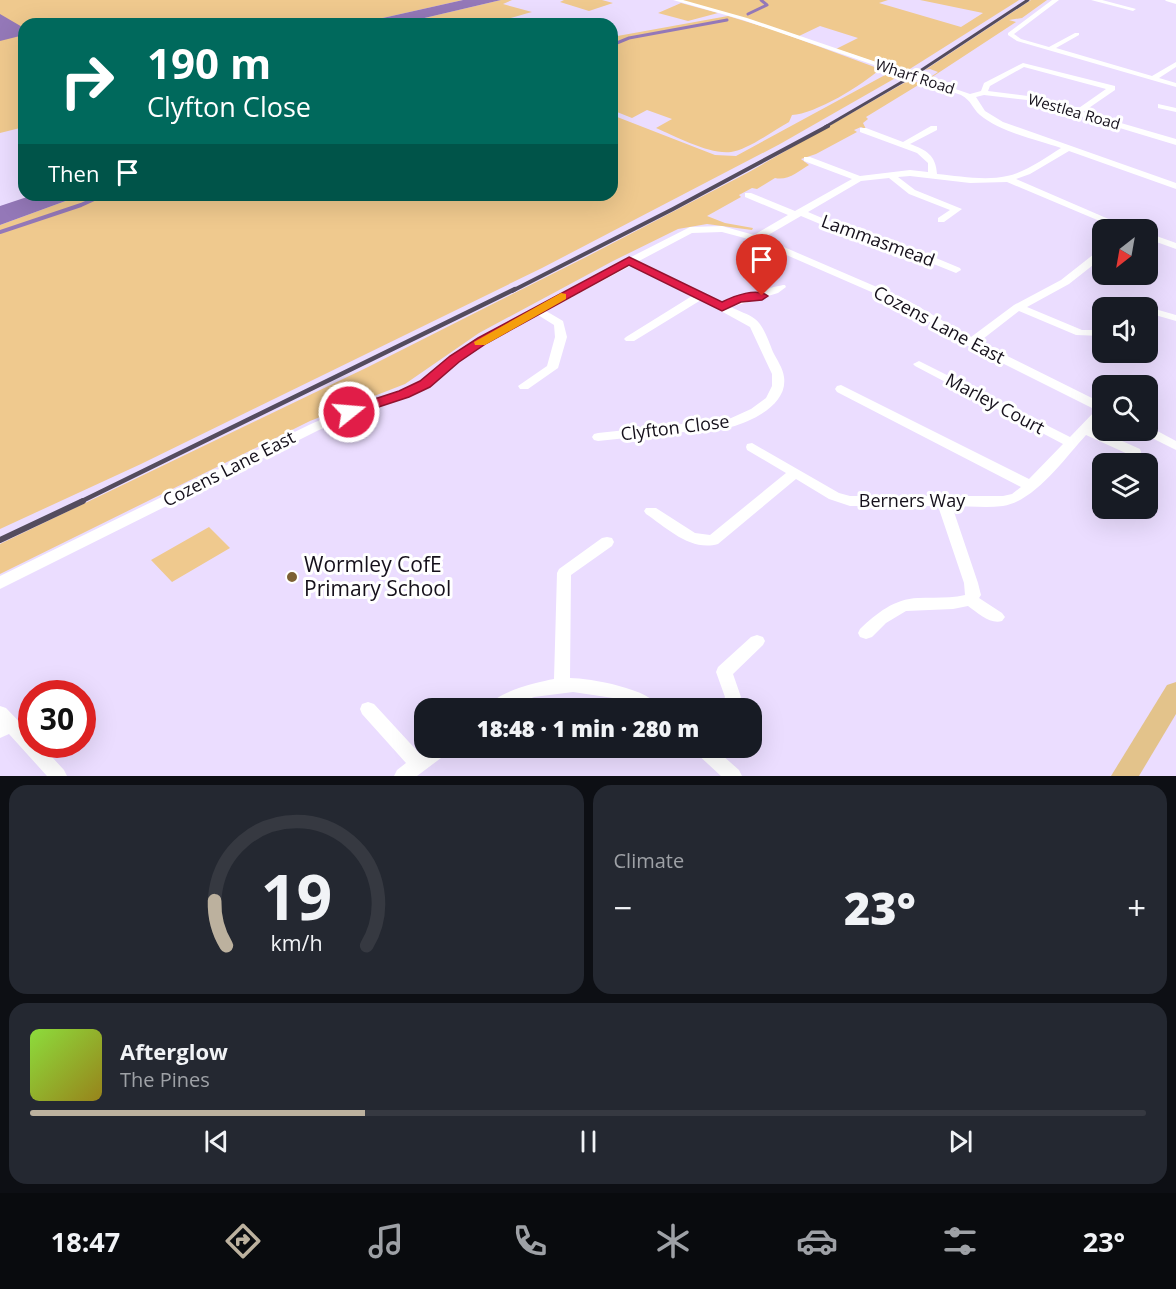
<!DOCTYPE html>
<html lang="en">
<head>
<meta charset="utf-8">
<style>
	:root { --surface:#171b24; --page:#242831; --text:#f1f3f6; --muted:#9ea1a6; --line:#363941; --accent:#bcb19e }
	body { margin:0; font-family:"Open Sans",sans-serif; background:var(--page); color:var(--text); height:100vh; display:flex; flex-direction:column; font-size:22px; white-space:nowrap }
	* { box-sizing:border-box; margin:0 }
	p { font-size:20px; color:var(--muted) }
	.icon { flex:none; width:33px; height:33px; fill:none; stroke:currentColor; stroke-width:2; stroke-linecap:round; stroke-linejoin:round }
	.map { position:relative; height:776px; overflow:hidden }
	.sheet { display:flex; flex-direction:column; gap:9px; padding:9px; background:#0d0f14; flex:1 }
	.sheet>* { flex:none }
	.hud { position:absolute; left:18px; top:18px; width:600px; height:183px; border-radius:18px; box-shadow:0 6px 24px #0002; background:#00695c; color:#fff; overflow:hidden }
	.needle { width:39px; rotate:211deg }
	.fabs { position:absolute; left:1092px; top:219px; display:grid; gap:12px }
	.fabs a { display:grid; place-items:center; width:66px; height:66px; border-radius:12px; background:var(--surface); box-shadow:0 6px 24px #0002; font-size:30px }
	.speed { position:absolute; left:18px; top:680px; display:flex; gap:12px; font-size:30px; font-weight:700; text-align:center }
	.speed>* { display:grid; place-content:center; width:78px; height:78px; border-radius:50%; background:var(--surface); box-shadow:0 6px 24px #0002; line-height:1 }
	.speed .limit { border:9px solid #d22; background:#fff; color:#111 }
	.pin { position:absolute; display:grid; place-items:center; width:51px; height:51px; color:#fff; margin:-62px -26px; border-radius:50% 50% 50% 0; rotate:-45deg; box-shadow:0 0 6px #0007 }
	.pin .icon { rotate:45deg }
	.me { position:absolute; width:66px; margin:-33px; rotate:73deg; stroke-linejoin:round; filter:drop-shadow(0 0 4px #0008) }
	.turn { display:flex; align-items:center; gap:21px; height:126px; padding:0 30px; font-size:27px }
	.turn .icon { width:78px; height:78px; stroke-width:2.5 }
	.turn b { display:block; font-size:42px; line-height:51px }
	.then { display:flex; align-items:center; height:57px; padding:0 30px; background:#0003; gap:12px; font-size:22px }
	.big { font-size:45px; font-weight:800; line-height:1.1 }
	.sheet .tile { flex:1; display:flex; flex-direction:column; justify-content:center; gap:9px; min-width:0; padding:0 21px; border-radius:18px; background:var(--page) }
	.sheet .dial { align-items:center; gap:0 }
	.dial svg { height:156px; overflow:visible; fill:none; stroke:var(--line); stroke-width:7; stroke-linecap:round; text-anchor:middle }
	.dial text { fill:var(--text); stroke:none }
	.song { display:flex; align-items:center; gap:18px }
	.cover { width:72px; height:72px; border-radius:9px; background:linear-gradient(135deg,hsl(90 70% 55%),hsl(50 70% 35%)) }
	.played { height:6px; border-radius:3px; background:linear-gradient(90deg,var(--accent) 30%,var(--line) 30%) }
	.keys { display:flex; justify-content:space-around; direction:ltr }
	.heat { display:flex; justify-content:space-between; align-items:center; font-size:33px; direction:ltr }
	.sheet .tiles { flex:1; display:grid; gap:9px; grid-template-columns:1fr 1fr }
	.tile:last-child { grid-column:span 2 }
	.trip { position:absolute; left:414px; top:698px; width:348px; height:60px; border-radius:18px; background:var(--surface); box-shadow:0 6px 24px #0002; font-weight:800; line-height:60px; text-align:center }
	.tabs { display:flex; height:96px; justify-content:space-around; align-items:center; background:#090b0e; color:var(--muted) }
	.tabs .icon { width:42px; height:42px }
	.tabs .on { color:var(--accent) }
	.tabs b { font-size:27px; color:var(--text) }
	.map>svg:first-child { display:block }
	.green { fill:#efc98e }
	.water { fill:#9478b8 }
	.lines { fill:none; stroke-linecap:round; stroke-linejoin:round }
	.stream-far1 { stroke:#9478b8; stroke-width:3 }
	.stream { stroke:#9478b8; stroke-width:4 }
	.street { fill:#fff; fill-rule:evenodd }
	.primary { fill:#e3c38b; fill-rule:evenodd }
	.rail-far3 { stroke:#544c5e; stroke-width:3 }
	.rail-far2 { stroke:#544c5e; stroke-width:4 }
	.rail-far1 { stroke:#544c5e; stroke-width:4.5 }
	.rail { stroke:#544c5e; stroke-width:6 }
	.route { fill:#e11d48; stroke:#92132f; stroke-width:1.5 }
	.slow { fill:#f59e0b }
	.poi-dot { fill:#7c6033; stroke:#fff; stroke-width:2 }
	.labels { text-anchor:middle; stroke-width:6; stroke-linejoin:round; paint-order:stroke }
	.far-street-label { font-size:15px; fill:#15101b; stroke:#fff }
	.street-label { font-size:18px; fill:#15101b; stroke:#fff }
	.near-poi-label { font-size:21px; fill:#15101b; stroke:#fff; text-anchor:start }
</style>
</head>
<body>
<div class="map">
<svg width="1176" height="776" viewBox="0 0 1176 776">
	<rect width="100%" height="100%" fill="#ebddff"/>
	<path class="green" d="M0,0H463L356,24H24V127L0,133Z
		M501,0H512L503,4L532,12C506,19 469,33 444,19L418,24H399Z
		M564,0H602L613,3L589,11L560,2Z
		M681,0H888L879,3L961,27L983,13L920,0H1019L905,72L836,49L858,38L820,26L799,36Z
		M1031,0H1047L1022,18L1009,20L1016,22L929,79L917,76L923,71L926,72L924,74L932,76L938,72L930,69L925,70Z
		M681,3L718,13L688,21L658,13Z
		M728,16L774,30L880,69C863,85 815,114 792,115L789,122C773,131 747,150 731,152C710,155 675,136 656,128L672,119L647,110L632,118L612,110V37Z
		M885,75L899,76L780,144L542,268L141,464L0,529V225L82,195H612V115L715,155L736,156Z
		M911,79L920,84L866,117L868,119L863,123L866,129L861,127L854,130L857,132L816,154L801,159L809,165C799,171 788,181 775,178L757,189L752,188L739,195L741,197L707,216L725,223L753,228L752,230L707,224L678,229L613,261L479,333L405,384L310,421L0,574V544L368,367L588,256L749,172Z
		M209,527L230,548L172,582L151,560Z"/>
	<path class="water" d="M463,0H501L399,24H356Z
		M0,14L24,28V35L0,41Z
		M33,195H82L0,225V206Z"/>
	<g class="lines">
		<path class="stream-far1" d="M748,14L767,5L761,0
			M612,45L629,38L727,20"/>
		<path class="stream" d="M0,232L81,205L103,195"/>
		<path class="street" d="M673,0H683L747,18L970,94L981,91L984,83L1023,63L1115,86V90L1083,112L1176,139V145L1027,100L984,95L976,97L985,111L1003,122L1176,183V189L1069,151L1030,174L1016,179L1134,230H1121L1007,182L970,183L910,176L898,177L915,190L962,209L944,222H938V218L950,210L909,194L889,178L861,181L808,212L876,241L924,253L960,268L961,270L956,273L916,257L870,245L801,216L763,238L907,300L971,337L1014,305L1061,280L1094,254L1102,255V258L1069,284L1027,307L1082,330H1102V336L1076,335L1019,311L979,342L1102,403V418L1093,428L1140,449L1141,452L1140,455H1130L1086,435C1065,458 1035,501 1003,506C986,508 968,506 952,506L978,583L981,595L979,598L1002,613L1005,617L1002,621C991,625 978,613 968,606L953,609L906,611L886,623L872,637L866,639L860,637L858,633L860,629C877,613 894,599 918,598C934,597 950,599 965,595L964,583L938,506H850L829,499L796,479L718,544C691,552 667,528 646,514L644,511L646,508H656L695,533L710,535L786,473L747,450L746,447L747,444L752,443L839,493L850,496H1003L1012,494L1021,487L837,392L835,389L837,386L841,385L1029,479L1063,444L915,366L913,364L919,361L1070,437L1096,410L966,345L965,343L899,304L752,240L722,232L692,233L639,261L722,303C729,300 780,284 785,285L786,287L778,293L731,307C738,311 749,314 755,319C764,326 769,342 773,352C777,360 783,368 784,377C788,404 753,421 731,427L598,441L594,440L592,437L594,434L598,433L729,419L751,409L766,398L772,386V374L750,327L701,300L634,341H626L624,339L626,337L692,296L632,265L546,311L563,321L567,337L558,368L528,389H520L518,386L547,366L555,337L554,325L538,315L486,343L459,361L429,387L408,397L353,415L319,430L0,589V576L311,424L345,409L400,391L421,381L451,357L478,339L625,261V258L631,257L690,227L722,226L754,235L788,215L745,197V193H751L795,211L852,179L804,161V157H810L860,176L910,170L928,172V163L917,153L860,132V128H866L903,142L931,126H937V130L910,144C926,150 936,155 937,174C959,176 985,181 1007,176C1026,172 1045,158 1061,148C1037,140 1000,132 980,115C972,108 972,101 961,95L743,20ZM1024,67L1106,89L1076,110L1028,96L988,91L990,86Z
			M1052,0H1059L1014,34L1021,39L1049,47L1075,33H1079V35L1056,48L1152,76L1176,62V67L1159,78L1176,83V87L1017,41L1008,35V33Z
			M1091,0H1102L1136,9L1133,11Z
			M1165,0H1176V4L1166,1Z
			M1158,104L1176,108V112L1158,108Z
			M1148,233L1176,243V249L1148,239Z
			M1148,307L1176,315V321L1148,313V308H1145Z
			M1148,426L1176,441V450L1142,433L1140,430H1148Z
			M607,537L612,538L614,542L612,546L571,575L570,678C590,678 651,689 660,708H637L613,698L573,692L534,697L510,708H487C495,692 537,682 554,679L557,573L559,569L602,538Z
			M757,635L763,637L765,641L763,645L733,674L741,697L736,708H719L725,697L716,672L718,667L751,637Z
			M368,702L374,704L420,754L429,747H452L449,752L417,776H394L397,770L406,763L362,714L360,709L362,704Z
			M0,706L6,708L32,735V744H40L64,770L67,776H47L9,734L0,738Z
			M692,747H713L739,770L742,776H721L695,752Z"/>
		<path class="primary" d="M1176,682V714L1139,776H1111L1167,685Z"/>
		<path class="rail-far3" d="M825,127L914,75L1028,0"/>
		<path class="rail-far2" d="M512,291L673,209L828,126"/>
		<path class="rail-far1" d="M80,502L515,289"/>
		<path class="rail" d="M0,540L83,501"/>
	</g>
	<path class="route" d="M629,257L722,302C734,296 757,287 768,296L762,300L741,302L722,311L629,265L487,343L459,362L430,387L409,397L354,415L349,417L342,412L344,409L399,391L420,381L450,356L478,338Z"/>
	<path class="slow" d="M561,293L566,294V299L485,345H475L474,342Z"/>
	<circle class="poi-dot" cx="292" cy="577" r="6"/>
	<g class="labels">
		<g class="far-street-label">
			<text transform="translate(915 77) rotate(18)" y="5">Wharf Road</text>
			<text transform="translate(1074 112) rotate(16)" y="5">Westlea Road</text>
		</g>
		<g class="street-label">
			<text transform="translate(878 241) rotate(20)" y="6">Lammasmead</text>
			<text transform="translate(939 325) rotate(28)" y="6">Cozens Lane East</text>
			<text transform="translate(995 404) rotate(28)" y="6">Marley Court</text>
			<text transform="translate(675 428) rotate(-7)" y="6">Clyfton Close</text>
			<text transform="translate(229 469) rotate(-27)" y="6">Cozens Lane East</text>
			<text x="912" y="507">Berners Way</text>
		</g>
		<g class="near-poi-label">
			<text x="304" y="572">Wormley CofE<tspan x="304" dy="24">Primary School</tspan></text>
		</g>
	</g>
</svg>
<div class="fabs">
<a><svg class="needle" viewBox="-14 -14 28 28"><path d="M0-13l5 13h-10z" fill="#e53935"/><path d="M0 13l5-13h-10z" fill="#9ea1a6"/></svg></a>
<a><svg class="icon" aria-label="sound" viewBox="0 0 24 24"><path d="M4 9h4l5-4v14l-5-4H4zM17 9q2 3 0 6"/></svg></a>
<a><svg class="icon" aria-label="search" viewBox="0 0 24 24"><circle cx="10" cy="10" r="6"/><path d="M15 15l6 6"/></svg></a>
<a><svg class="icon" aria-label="layers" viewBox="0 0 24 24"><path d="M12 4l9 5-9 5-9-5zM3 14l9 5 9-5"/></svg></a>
</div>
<div class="speed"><div class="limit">30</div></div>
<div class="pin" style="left:762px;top:296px;background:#d93025"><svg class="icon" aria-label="arrive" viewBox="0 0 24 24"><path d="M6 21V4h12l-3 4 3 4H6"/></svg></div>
<svg class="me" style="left:349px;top:412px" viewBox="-20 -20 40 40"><circle r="17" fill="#e11d48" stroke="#fff" stroke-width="3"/><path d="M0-11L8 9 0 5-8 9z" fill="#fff"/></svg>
<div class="trip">18:48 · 1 min · 280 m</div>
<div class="hud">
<div class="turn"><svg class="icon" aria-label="right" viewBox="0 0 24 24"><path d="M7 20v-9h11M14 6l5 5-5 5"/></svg><div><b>190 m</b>Clyfton Close</div></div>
<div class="then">Then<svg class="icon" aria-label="arrive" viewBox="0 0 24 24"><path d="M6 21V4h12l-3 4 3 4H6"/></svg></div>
</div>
</div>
<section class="sheet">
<div class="tiles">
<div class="tile dial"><svg viewBox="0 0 100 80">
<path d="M14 69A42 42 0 1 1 86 69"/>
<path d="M14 69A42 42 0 0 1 8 46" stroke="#bcb19e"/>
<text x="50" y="56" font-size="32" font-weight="700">19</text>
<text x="50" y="72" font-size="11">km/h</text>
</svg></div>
<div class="tile"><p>Climate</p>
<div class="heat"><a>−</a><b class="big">23°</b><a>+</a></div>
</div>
<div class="tile">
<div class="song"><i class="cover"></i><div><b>Afterglow</b><p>The Pines</p></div></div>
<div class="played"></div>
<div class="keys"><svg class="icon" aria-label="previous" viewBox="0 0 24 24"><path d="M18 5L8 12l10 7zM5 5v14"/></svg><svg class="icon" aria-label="pause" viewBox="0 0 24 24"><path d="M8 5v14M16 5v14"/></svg><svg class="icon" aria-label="next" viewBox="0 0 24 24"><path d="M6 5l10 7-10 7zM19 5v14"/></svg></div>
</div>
</div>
</section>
<nav class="tabs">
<b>18:47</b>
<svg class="icon on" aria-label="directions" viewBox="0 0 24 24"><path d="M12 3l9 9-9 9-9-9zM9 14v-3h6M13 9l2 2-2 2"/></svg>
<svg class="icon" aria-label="music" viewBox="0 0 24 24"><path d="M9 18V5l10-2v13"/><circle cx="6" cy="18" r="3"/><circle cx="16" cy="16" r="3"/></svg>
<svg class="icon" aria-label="phone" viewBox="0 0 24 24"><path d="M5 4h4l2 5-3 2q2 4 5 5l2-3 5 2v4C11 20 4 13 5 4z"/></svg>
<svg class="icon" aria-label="climate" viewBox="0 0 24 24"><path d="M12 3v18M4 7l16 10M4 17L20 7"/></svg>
<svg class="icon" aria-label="car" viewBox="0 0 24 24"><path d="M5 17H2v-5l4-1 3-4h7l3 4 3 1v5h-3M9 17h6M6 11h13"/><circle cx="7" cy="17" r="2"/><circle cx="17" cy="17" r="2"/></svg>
<svg class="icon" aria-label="filters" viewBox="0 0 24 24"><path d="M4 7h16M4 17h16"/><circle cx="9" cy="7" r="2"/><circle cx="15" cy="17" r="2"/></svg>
<b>23°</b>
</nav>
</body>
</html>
